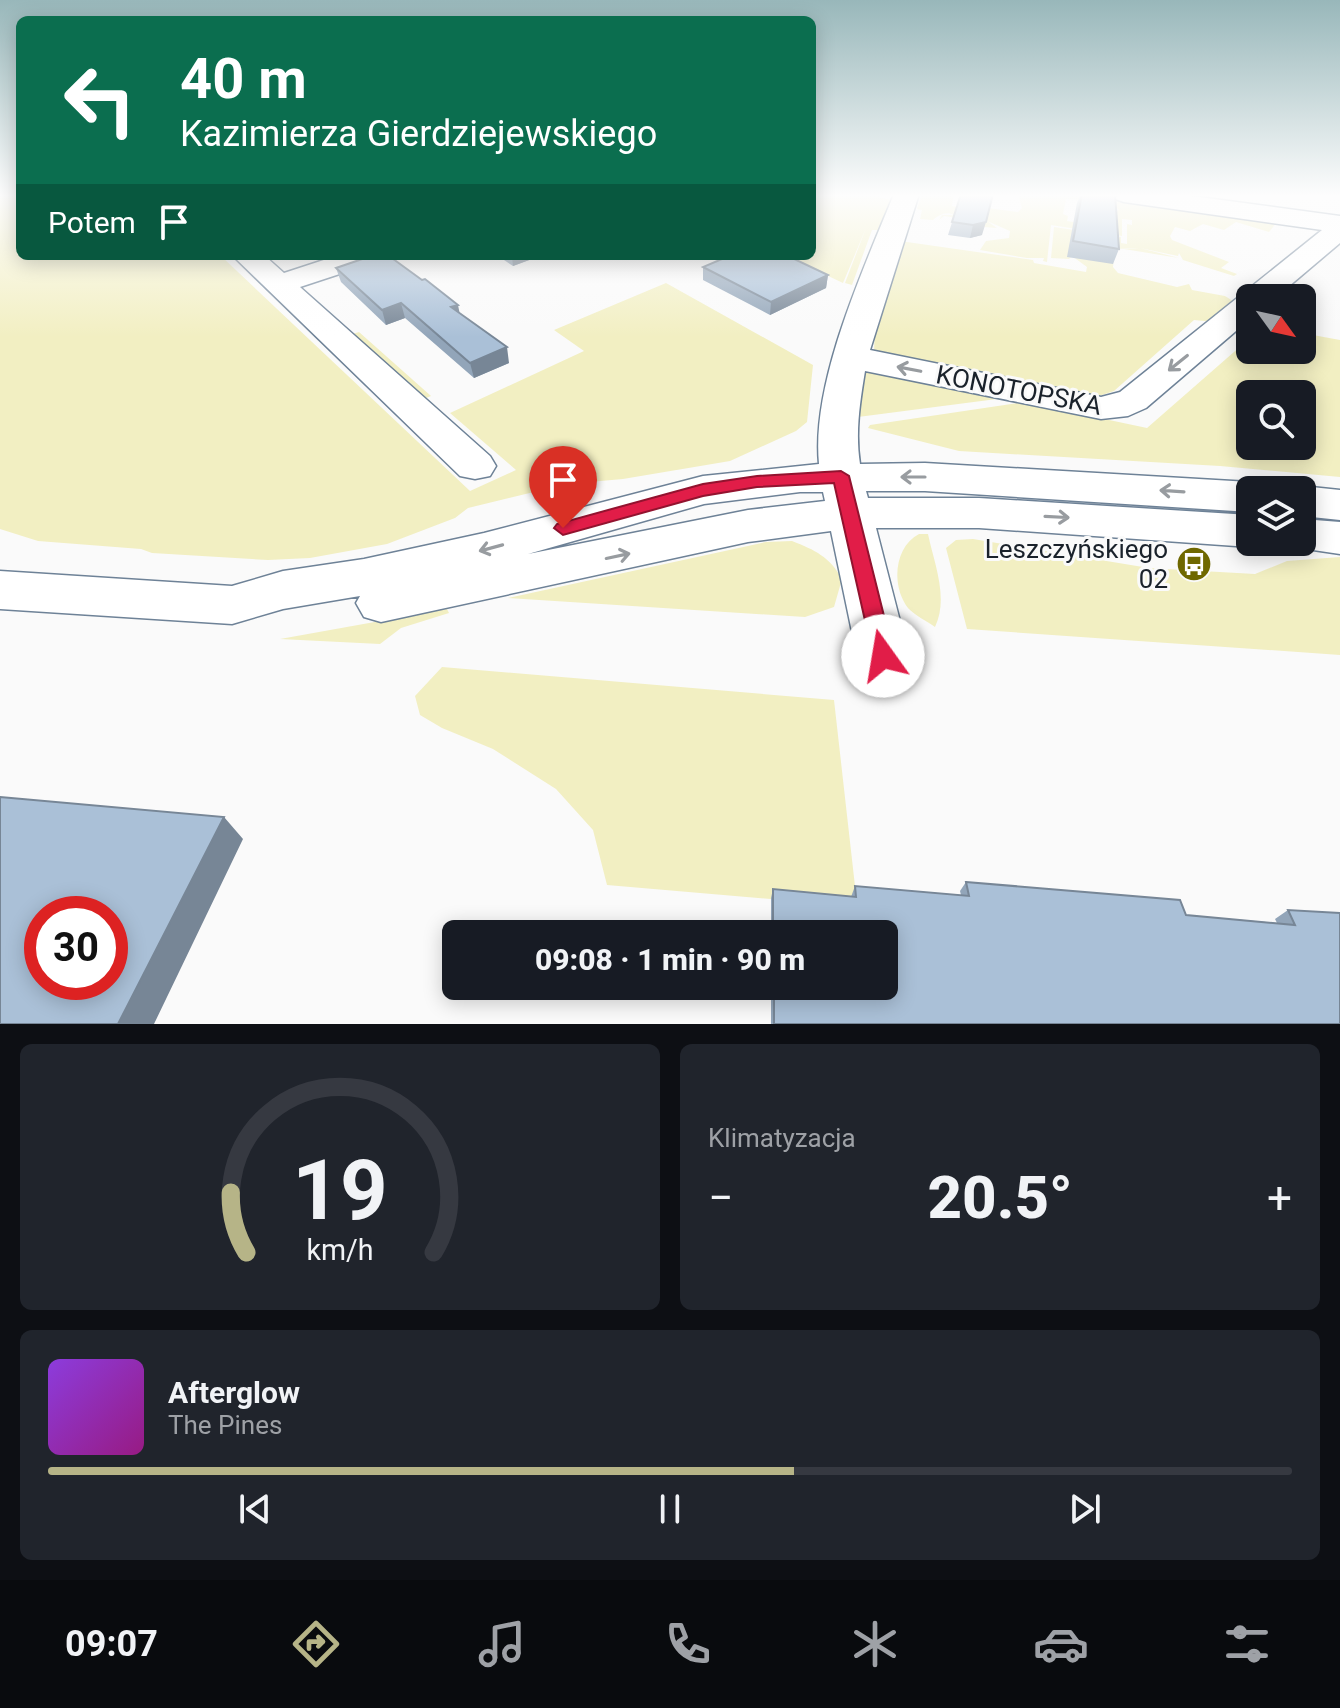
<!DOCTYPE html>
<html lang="pl">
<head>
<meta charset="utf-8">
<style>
	:root { --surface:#171b24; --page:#20242c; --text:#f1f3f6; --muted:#9ea1a6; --line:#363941; --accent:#b6b487 }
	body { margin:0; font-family:Roboto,sans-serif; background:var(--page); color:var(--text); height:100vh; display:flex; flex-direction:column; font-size:30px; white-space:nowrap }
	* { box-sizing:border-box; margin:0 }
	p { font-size:26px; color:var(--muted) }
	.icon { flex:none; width:44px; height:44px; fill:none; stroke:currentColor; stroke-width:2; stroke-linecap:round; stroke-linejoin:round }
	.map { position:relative; height:1024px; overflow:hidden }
	.details { display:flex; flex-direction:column; gap:20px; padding:20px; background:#0d0f14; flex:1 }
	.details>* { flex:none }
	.hud { position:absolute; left:16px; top:16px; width:800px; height:244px; border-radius:12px; box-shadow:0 4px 20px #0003; background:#0b6e4f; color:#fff; overflow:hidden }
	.needle { width:52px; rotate:123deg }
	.tools { position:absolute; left:1236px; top:284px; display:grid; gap:16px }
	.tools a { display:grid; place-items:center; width:80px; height:80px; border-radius:12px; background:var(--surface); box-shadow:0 4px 20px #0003; font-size:40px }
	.speed { position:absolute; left:24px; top:896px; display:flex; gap:16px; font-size:40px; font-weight:700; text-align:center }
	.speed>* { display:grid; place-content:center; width:104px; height:104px; border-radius:50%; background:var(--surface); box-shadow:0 4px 20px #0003; line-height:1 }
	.speed .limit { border:12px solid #d22; background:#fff; color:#111 }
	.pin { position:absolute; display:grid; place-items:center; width:68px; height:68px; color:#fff; margin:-82px -34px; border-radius:50% 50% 50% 0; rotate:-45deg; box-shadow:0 0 8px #0007 }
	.pin .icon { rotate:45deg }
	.me { position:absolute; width:88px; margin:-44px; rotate:347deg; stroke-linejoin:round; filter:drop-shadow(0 0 6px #0008) }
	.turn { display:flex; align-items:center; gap:28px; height:168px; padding:0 32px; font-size:36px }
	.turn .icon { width:104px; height:104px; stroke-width:2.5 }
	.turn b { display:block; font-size:56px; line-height:68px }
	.then { display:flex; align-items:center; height:76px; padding:0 32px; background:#0003; gap:16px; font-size:30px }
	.big { font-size:60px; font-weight:800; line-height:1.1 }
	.details .widget { flex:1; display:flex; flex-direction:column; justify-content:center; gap:12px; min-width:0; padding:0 28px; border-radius:12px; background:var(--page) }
	.details .dial { align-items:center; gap:0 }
	.dial svg { height:208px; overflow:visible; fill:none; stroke:var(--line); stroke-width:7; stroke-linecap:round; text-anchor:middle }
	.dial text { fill:var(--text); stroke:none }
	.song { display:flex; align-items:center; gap:24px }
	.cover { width:96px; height:96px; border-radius:12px; background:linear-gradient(135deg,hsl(270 70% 55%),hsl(310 70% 35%)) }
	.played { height:8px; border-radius:4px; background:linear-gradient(90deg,var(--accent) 60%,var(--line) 60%) }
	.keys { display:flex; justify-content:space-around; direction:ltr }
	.heat { display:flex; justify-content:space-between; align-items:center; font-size:44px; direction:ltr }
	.details .tiles { flex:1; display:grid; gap:20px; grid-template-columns:1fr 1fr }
	.widget:last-child { grid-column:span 2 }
	.trip { position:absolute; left:442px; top:920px; width:456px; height:80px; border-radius:12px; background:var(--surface); box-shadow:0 4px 20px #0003; font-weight:800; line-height:80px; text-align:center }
	.tabs { display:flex; height:128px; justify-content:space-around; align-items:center; background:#090b0e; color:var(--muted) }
	.tabs .icon { width:56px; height:56px }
	.tabs .selected { color:var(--accent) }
	.tabs b { font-size:36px; color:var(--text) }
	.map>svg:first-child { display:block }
	.green { fill:#f2efc2; fill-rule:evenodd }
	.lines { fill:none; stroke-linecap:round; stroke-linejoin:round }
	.minor-casing { stroke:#6e8297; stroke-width:3 }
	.minor { fill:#fff; fill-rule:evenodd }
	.wall { fill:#92a5b9 }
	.shaded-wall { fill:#778696 }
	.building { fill:#aac0d7; stroke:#778696; stroke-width:2; fill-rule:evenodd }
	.oneway { stroke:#989ca0 }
	.route { fill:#e11d48; stroke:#92132f; stroke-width:2 }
	.labels { text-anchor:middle; stroke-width:6; stroke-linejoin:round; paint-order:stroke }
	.street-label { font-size:26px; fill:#1a222b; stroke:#fafafa }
	.poi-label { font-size:26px; fill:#1a222b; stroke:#fafafa; text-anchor:end }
</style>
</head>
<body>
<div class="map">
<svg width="1340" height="1024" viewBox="0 0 1340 1024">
	<rect width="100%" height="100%" fill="#fafafa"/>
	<path class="green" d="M0,194H20V256H221L470,491L516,470L450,413L584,351L554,330L666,283L813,365L807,422L796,431L730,461L623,479L567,484L468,508L455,518L387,544L310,558L268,560L152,553L141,549L38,541L0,529Z
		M812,194H879L878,197L891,200L879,230H872L852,285L845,283L866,228L843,283L786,256H812Z
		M922,194H954L952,206L962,208L965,205L1018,212L1022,208L1018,194H1081V200L1066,199L1063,214L1068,216L1067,221L1111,228L1115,211L1119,210L1116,207L1118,201L1110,198L1277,222L1269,232L1236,222L1224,230L1203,224L1190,231L1175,227L1170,236L1172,240L1229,262L1221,268L1237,274L1234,276L1183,260L1179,253L1178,256L1140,248L1179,258L1124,249L1139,248L1115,249L1113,267L1118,273L1177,287L1189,284L1192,290L1225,296L1236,303L1214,322L1194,320L1114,391L1099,396L874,351L875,329L900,241L1033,260L1034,263L1086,272L1087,267L1072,256L1069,259L1051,258L1054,227L1121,237V243L1127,244V224L1132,225V220L1122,219V236L1051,225L1047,262L1043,261L1044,258H1027L980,250L986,241L1009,238L1010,231L987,221L997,228L984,227L985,222L944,216L939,220L942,215H954C946,211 939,215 933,220L920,219L922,210L917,209Z
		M359,332L431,396L419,401L349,335Z
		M1302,333L1340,340V477L1220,466L959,451L868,428L870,425L1024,402L1147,428L1250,338V350H1302ZM1250,394H1302V446H1250Z
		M862,366L1019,396L858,417Z
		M919,534H928C934,563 949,598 935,627C927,621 914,615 908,608C891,586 894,547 919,534Z
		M973,539L1149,568L1255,574L1287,561L1340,557V655L967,629L946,548L956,540Z
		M792,541C815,550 830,557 842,579L834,607L805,617L508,598L766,542Z
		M447,609L449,613L401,628L380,644L280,639Z
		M442,667L834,700L856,895L852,906L607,885L593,830L556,789L493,749L442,728L420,715L415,696Z"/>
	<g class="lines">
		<defs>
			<path id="minor" d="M894,194H919L870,350L1101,397L1120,392L1322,230L1124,202L1115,199L1112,194H1177L1340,216V243L1275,298H1250V319L1146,408L1128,416L1101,419L865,371C860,402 855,432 860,464L925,463L1250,482L1267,490H1250V512L925,491H866L868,498H979L1250,515V542H1266L1250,547L979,528H876L909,656L902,671L883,678L864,671L857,656L831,531L748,542L381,622L364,617L356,603L360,596L283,609L232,624L0,609V571L232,586L283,571L364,559L484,533L703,476L819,464C811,383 863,270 894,194ZM800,492H823L825,501L748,510L528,554L704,504Z
				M233,256H265L284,273L336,256H381L376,262L300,287L490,456L496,466L490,476L475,479L460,476Z
				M1302,486L1340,490V520L1302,516V490H1288Z
				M1302,519L1340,522V554L1286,546L1283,542H1302Z"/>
		</defs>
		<use href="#minor" class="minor-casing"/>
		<use href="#minor" class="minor"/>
	</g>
	<path class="wall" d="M961,194L982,235L970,238L948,235Z
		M1081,194H1115L1119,249L1113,264L1067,257L1077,203Z
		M498,256H540L513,266Z
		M703,267L828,275L826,288L770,315L703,280Z
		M336,268L459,314L509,363L474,378L405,318L386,325L341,282Z
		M966,882L1186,915L1277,923L1275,919L1288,910L1340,1024H771V986H884V934H771V898L773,889L851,897L855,886L961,895L960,891Z"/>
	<path class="shaded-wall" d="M986,222L982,235L970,238L973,225Z
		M512,256H540L513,266Z
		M828,275L826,288L770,315L771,302Z
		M401,303L405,318L386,325L382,310Z
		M458,305L461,320L451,307Z
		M507,347L509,363L474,378L470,363Z
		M224,817L243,839L154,1024H118Z"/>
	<path class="building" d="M961,194H993L986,222L973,225L952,222Z
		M1082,194H1115L1119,249L1073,241Z
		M371,256H389L422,280L425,279L458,305L451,307L507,347L470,363L401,303L382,310L336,268Z
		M729,256H788L828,275L771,302L703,267Z
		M0,797L224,817L118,1024H0ZM42,914H110V982H42Z
		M966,882L1180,900L1186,915L1295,925L1288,910L1340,913V1024H774V986H884V934H773V889L856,897L855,886L969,896Z"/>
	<defs><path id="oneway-shaft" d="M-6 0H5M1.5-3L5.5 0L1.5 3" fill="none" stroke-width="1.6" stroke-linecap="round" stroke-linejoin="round" transform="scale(2)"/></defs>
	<g class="oneway">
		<use href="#oneway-shaft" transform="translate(1178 363) rotate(141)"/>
		<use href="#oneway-shaft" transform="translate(909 369) rotate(-169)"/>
		<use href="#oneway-shaft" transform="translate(913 477) rotate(-180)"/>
		<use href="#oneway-shaft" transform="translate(1172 491) rotate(-176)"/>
		<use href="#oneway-shaft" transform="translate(1057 517) rotate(3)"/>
		<use href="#oneway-shaft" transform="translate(491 548) rotate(165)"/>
		<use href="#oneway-shaft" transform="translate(618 556) rotate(-12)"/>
	</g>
	<linearGradient id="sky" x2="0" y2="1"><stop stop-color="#98b7ba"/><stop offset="0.58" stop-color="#fdfdfd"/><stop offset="1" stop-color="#fdfdfd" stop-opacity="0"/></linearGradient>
	<rect width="1340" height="337" fill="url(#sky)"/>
	<path class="route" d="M841,471L849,476L894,656L891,663L883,665L876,663L873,656L834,483L757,487L703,496L563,535L554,528L557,524L703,484L757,476Z"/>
	<defs>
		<symbol id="bus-disc" viewBox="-11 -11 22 22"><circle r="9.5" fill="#6f6800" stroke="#fafafa"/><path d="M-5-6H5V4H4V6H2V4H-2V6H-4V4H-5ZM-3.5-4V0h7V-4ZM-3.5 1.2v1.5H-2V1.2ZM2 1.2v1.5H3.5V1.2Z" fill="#fff"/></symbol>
	</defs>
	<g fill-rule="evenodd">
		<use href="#bus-disc" x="1174" y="544" width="40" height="40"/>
	</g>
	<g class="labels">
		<g class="street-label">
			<text transform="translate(1019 390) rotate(11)" y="9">KONOTOPSKA</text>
		</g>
		<g class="poi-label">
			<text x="1168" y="558">Leszczyńskiego<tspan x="1168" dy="30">02</tspan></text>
		</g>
	</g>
</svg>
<div class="tools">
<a><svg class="needle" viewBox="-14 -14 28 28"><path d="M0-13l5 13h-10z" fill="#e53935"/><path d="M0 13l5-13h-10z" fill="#9ea1a6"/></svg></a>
<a><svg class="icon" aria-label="search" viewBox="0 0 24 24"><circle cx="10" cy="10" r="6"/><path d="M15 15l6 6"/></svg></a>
<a><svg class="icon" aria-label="layers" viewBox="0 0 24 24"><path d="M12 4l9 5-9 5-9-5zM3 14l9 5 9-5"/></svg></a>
</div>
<div class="speed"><div class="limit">30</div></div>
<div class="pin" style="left:563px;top:528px;background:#d93025"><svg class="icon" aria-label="arrive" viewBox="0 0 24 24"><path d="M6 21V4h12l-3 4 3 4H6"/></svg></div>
<svg class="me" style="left:883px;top:656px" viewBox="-20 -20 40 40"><circle r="19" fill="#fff"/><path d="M0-13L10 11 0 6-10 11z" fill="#e11d48"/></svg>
<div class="trip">09:08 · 1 min · 90 m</div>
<div class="hud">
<div class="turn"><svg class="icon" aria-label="left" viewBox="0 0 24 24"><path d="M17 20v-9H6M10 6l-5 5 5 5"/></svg><div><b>40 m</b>Kazimierza Gierdziejewskiego</div></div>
<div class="then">Potem<svg class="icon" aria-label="arrive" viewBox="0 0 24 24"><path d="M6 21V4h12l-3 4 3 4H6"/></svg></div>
</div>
</div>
<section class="details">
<div class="tiles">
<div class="widget dial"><svg viewBox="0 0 100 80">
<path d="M14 69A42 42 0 1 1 86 69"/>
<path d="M14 69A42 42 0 0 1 8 46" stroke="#b6b487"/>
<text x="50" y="56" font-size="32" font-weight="700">19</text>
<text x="50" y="72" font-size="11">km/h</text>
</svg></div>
<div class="widget"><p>Klimatyzacja</p>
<div class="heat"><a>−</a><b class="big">20.5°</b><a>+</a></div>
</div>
<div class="widget">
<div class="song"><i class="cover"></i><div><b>Afterglow</b><p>The Pines</p></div></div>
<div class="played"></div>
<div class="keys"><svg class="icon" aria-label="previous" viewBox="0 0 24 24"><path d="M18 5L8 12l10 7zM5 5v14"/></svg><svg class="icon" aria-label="pause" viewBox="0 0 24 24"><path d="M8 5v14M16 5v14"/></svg><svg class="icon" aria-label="next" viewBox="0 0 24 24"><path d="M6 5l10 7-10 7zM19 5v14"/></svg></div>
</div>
</div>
</section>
<nav class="tabs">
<b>09:07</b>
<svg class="icon selected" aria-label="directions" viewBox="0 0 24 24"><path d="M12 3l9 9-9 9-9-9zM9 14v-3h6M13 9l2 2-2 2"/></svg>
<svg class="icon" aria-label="music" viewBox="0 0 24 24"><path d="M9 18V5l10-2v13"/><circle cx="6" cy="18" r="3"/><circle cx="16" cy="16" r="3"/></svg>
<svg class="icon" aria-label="phone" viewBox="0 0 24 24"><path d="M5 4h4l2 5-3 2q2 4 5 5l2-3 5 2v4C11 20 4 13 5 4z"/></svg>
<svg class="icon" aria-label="climate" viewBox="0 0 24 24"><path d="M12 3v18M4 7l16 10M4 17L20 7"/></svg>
<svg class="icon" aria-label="car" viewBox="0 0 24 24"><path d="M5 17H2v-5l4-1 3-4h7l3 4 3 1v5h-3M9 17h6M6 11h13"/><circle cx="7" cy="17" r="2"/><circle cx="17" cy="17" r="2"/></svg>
<svg class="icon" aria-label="filters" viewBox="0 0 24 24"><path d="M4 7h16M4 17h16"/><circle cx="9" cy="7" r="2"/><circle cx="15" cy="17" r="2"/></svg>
</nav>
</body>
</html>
